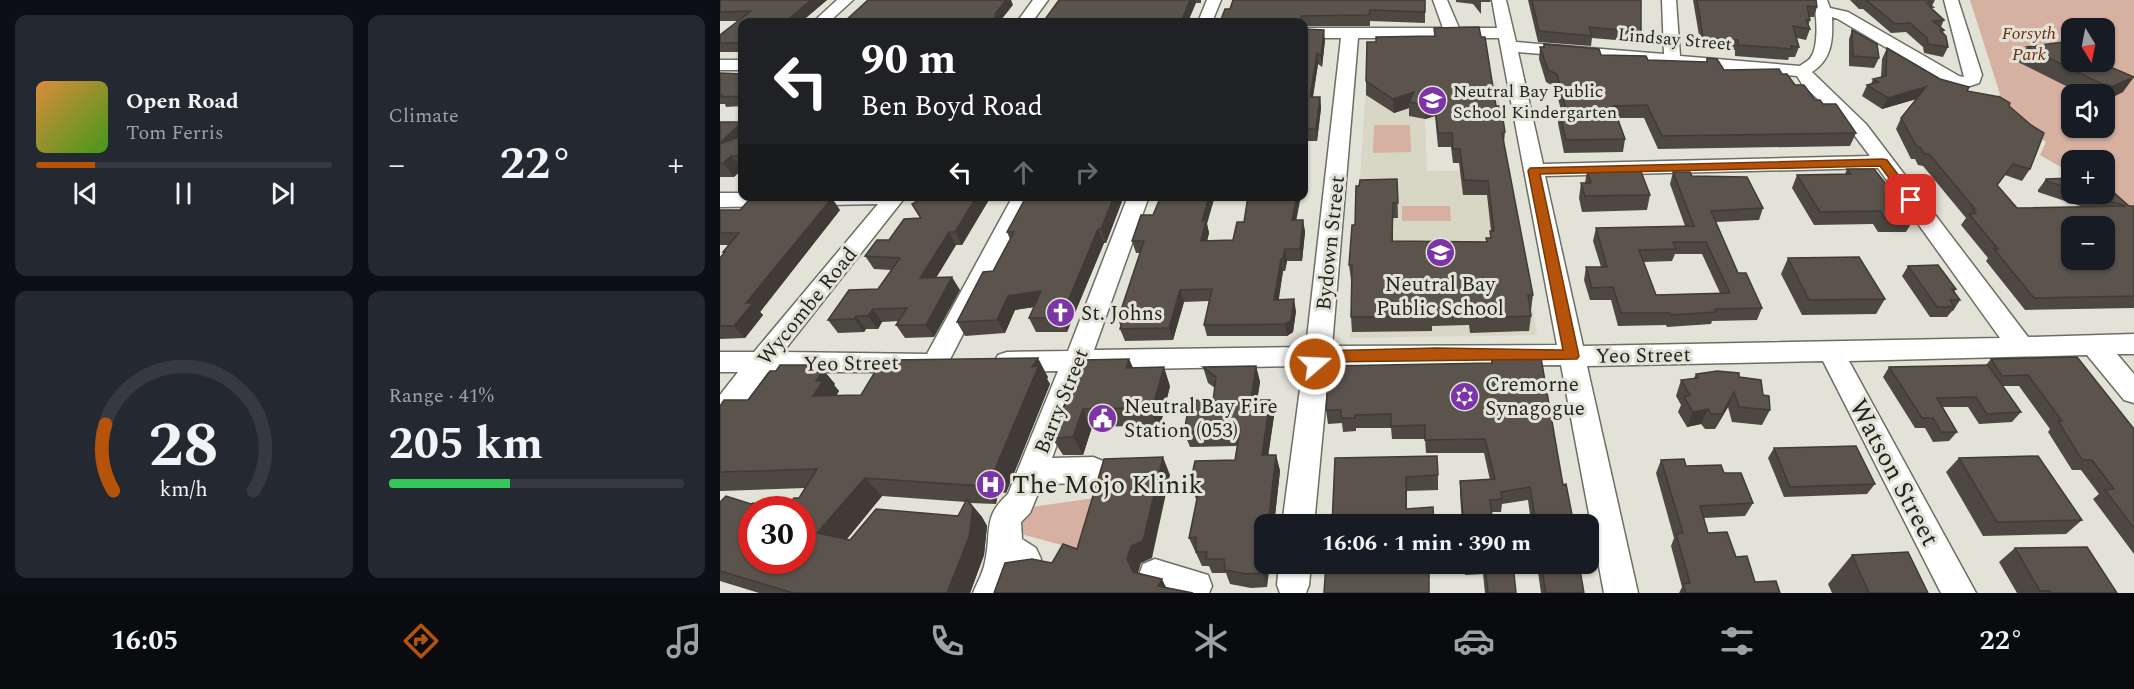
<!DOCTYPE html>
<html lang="en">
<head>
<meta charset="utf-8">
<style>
	:root { --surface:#171b24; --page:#242831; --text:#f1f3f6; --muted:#9ea1a6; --line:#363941; --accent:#b45309 }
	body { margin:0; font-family:Spectral,serif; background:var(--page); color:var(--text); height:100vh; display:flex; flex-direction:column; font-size:22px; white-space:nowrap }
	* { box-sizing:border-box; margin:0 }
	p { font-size:20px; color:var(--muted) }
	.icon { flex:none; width:33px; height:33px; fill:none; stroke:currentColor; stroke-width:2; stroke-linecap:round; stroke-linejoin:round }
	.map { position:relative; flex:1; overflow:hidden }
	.drawer { display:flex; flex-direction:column; gap:15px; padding:15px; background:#0d0f14; width:720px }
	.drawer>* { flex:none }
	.hud { position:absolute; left:18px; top:18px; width:570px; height:183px; border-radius:12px; box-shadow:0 2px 4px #0004; background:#202124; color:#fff; overflow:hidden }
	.needle { width:39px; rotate:170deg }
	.buttons { position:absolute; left:1341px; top:18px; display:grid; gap:12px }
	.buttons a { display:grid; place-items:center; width:54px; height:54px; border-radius:12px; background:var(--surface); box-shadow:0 2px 4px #0004; font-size:30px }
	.speed { position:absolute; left:18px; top:496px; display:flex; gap:12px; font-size:30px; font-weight:700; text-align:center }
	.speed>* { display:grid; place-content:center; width:78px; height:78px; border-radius:50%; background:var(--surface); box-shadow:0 2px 4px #0004; line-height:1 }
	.speed .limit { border:9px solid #d22; background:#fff; color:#111 }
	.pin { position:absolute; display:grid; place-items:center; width:51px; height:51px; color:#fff; margin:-26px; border-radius:12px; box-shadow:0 3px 9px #0006 }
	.me { position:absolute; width:66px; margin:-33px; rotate:71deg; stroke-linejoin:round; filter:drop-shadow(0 0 4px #0008) }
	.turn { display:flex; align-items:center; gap:21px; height:126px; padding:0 24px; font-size:27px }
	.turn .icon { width:78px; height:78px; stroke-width:2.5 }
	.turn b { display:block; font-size:42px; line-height:51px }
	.lanes { display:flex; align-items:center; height:57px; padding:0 24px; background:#0003; justify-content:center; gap:30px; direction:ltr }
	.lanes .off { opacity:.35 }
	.big { font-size:45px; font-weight:700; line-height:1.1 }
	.drawer .card { flex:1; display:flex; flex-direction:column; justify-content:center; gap:9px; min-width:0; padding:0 21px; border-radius:12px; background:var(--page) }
	.drawer .dial { align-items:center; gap:0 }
	.dial svg { height:156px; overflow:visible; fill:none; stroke:var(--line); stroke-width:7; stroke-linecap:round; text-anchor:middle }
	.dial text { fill:var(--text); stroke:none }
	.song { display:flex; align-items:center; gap:18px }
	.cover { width:72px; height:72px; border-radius:9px; background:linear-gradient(135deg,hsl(30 70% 55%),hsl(100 70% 35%)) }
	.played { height:6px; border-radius:3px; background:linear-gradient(90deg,var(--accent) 20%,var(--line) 20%) }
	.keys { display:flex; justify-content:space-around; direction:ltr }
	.heat { display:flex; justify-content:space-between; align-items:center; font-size:33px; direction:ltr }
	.charge { height:9px; border-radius:4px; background:linear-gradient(90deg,#34c759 41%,var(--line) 0) }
	.drawer .tiles { flex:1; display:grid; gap:15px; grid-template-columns:repeat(2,1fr) }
	.trip { position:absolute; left:534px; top:514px; width:345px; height:60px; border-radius:12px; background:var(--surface); box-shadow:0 2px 4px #0004; font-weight:700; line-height:60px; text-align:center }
	.dock { display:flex; height:96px; justify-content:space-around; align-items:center; background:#090b0e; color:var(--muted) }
	.dock .icon { width:42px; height:42px }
	.dock .current { color:var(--accent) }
	.dock b { font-size:27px; color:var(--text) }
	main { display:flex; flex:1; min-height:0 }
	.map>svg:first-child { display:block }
	.built { fill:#d8d7c5 }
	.green { fill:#d6b0a0; fill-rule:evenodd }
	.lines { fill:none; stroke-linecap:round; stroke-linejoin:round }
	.minor-casing { stroke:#6e6d63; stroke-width:3 }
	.minor { fill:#fff; fill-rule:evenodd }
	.wall { fill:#4e4842; fill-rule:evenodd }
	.shaded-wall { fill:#403b36 }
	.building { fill:#5b544d; stroke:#403b36; stroke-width:1.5; fill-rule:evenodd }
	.route { fill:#b45309; stroke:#753606; stroke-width:1.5 }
	.labels { text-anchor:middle; stroke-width:6; stroke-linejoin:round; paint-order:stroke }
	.far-park-label { font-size:18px; font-style:italic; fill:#6c2b0c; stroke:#e2e2d7 }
	.far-street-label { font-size:18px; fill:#23231f; stroke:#e2e2d7 }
	.far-poi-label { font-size:18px; fill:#23231f; stroke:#e2e2d7; text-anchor:start }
	.street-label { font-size:21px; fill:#23231f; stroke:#e2e2d7 }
	.poi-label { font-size:21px; fill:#23231f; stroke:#e2e2d7; text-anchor:start }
	.near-street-label { font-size:26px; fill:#23231f; stroke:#e2e2d7 }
	.near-poi-label { font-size:26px; fill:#23231f; stroke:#e2e2d7; text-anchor:start }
</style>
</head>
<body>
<main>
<section class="drawer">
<div class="tiles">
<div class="card">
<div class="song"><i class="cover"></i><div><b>Open Road</b><p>Tom Ferris</p></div></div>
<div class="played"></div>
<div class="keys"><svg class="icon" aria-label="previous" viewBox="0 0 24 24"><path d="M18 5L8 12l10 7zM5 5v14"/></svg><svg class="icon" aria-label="pause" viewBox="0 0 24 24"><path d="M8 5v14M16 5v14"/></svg><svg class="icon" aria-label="next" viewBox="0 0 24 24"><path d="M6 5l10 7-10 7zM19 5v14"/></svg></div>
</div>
<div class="card"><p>Climate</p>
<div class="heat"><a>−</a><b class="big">22°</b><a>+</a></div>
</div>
<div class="card dial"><svg viewBox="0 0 100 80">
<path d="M14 69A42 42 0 1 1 86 69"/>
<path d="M14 69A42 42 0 0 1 10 35" stroke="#b45309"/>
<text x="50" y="56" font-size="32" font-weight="700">28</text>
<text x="50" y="72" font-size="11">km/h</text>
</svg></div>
<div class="card"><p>Range · 41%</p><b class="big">205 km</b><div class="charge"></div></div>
</div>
</section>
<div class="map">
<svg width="1414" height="593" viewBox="0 0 1414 593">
	<rect width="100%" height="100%" fill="#e2e2d7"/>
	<path class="built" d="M776,81L782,119L705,120L707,171L790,170L817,335L630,338L646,83Z"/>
	<path class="green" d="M1250,0H1414V211L1385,191L1384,160H1352L1351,173L1320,155L1326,142L1270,99L1277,98L1280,94ZM1352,28H1384V62H1352ZM1352,94H1384V128H1352Z
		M654,125H690L691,152L653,153Z
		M682,206H730L731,221H682Z
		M388,496L371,553L301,534L303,518L312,507Z"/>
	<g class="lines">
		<defs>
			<path id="minor" d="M117,0H133L109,22H93Z
				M313,0H328L312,22H297Z
				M487,0H501L492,22H478Z
				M713,0H727L739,28H777L772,0H786L796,42L944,54L942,0H956L960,56L1080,66C1083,63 1089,61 1091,57C1099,46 1097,13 1093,0H1107L1110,8L1128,12L1239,76L1244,77L1224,0H1238L1262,75L1259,83L1247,87L1229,85L1118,19L1112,17C1113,40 1112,59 1092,72L1146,124L1308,337L1414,334V354H1397L1414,374V403L1404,400L1367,355L1129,361L1256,593H1221L1103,361L867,366L918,593H884L841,365L609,366L594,525H562L583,366L364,370L332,458L373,457L383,461L388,470L383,479L373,483L322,484L310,513L301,522L302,539L316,548L321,559L316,570L305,574L295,570L287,593H253C257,583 263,573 265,562C272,532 262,517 288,494L338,371L287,372L278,369L274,362L278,355L287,352L348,351L408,196H429L374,350L586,347L621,38H584V28H723ZM638,38H779L837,345L612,346ZM798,52L1077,76L1082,84L1132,132L1150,156L823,164ZM1158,168L1280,338L863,346L825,176Z
				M0,60H22V70H0Z
				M0,193H22V196H186L63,352L207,354L293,196H314L225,369C217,372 210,369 202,372H48L10,424L0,427V395L18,372H0V352H34L158,204L0,207Z
				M435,559L488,575L492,586L489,593H444L423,586L419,575L423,564Z
				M559,564H591L589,585L586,593H560L557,585Z"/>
		</defs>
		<use href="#minor" class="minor-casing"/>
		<use href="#minor" class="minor"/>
	</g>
	<path class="wall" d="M0,0H107L81,22H22V52H0V35L19,21H0Z
		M339,0H481V3H476Z
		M513,0L705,12V23L650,21V26H584V22H500L510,9Z
		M736,0H771L770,2H761V14L753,4L736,2Z
		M808,0H921V32L919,42L872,38L871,46L818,42Z
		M973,0H1096L1097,7L1094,17H1090V20L1088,26L1090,29L1086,40L1077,38L1079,47L1075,57H1069L1068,60L1015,56V50L981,47Z
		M1130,0H1215L1212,6H1211L1213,7L1212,9L1224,20L1221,27L1224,30L1223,33L1228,47L1223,57L1204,53L1203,47L1186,32L1171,33L1143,9H1139Z
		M714,28L776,106L785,132L784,143L813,295L811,310H810L811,316L809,331L750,333L749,325L712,326V331L632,332L631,317L632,280H631L629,265L635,225L677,179L678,218H673V241L766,242V238H770V231H771L767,195H743L739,163H733L731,147H718L715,116L705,119L689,116V108L674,113L646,95V81L656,42L714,36Z
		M584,29L605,40L602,67L598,64L593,97H600L601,108L597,141H585L584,151Z
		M1132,30L1159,58L1154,68L1129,66V39Z
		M824,44L881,55L928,60L986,62L987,58L1004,70L1062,74L1095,100L1103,104L1136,133L1130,146L938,149L924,118H898L905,139L903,152L844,153L838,123L839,110H841L835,87L826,82L819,59L820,47H823Z
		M1307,47L1381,63L1403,92L1384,101V94H1362L1298,62Z
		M1167,48L1220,79L1247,91L1289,106L1310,169L1302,181L1285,175L1277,186L1297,208L1363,207L1318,192V190L1326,179L1352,178V194H1384L1409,206H1414V308L1305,310L1266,261L1268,258L1241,225L1246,218L1203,166L1198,165L1195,159H1191L1176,129L1181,118L1196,99L1162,109L1142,96L1147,85L1151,84L1153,79L1161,77L1162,59Z
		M0,73L22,74V106L6,107L5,104H0Z
		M0,122H22V169L14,177H0Z
		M1127,169L1194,219L1186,232H1158L1153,224L1094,225L1072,188L1077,175L1125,174Z
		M867,170L930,195L927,210L862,212L859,198L861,183H865Z
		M953,172L972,176L1043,208L1039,220L996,222L1018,273L1042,308L1037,320L992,321L991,324L947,327L946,325L898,326L891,300H870L864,280L866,267H881L873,241L876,228L965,226L950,184ZM955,254H982L1000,293L936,295L924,262L952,261Z
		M202,196H291L289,198H270L242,245H236L216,278L240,290L214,337L185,338L176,325L179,321L162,322L158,329H146L144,332L118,333L108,320L158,289L171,270L154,269L145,256L200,218L192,204L201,199Z
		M404,196L386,243H384L347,332H316L309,318L314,307L295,310L285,333L245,336L237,322L273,271L290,239L287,232L304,201L303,197Z
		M0,210H120L40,312L43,315L25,338L0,339V258L4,253L3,252L8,245H0Z
		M577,220H583L585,232L582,261H567L565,271H563L558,300L576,311L573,332L567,336H487L484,325L489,301L464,302L453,340L405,341L400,329L401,327L398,319L420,253H416L412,241L487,224L489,233L487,241L513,240Z
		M1068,258L1165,299L1156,314L1082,315L1061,274Z
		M1188,266L1236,289L1234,292L1240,300L1233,311H1232L1227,317H1210L1182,276Z
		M1357,357L1414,429V554L1373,499L1379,494L1361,470H1352L1328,432L1330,429L1299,386H1282L1301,412L1292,422L1259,424L1248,407H1222L1237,432L1229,441L1213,442L1205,428H1195L1163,377L1169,367L1266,365L1271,359Z
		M409,359L413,368L450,386L439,431L414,432L412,426L372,427L363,455H343L332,438Z
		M772,359L843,485L854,525H808V523L811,522L808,500L782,504L781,512H771L773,525H742L740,494V481L770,480L764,453H706L705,439H672L671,428H636V431L623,432L622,423L608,424L606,410L771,363Z
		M99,365L115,384L114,385L119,391L116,396L141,395L169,371L328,377L327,379L330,384L286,493L278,492L276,504L250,503L262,517L267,526L264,555L250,593H39L0,581V502L31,504L63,510L79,498L85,488L0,491V406L28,400L56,371ZM162,496L246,502L238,516L130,540L127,539Z
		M536,366L540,382L537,400L554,416L548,455H556L560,471L554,525H544L547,587L531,588L510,584L506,573H492L489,566H482L469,538L477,499H476L470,484L515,460L517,446L470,447L464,432L493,401L495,388L488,383L483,367Z
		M976,374L1019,377L1043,395L1050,410L1042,425L1012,422L1008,407L995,429H985L981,424L967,427L958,412L961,405L956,396L961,380L974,378Z
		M1054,448L1155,484L1147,494L1064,497L1048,458Z
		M615,458L718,475V490L687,491V509L612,525Z
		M1239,458L1362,520L1346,534L1263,536L1226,472Z
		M941,460L966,466L1004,473L1033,503L1025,516L984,518L988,533L1016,557L1035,582L1060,593H959L962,587L951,546L954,538L936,473Z
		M1295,548L1397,593H1297L1279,562Z
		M1132,555L1208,593H1112L1108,584Z
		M745,564H793L796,593H765L763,574L745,575Z
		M808,564H859L864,593H821L817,565H808Z"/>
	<path class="shaded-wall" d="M91,0H107L81,22H65Z
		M286,0H291L293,5L281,20L282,22H270L275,14Z
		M470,0H475L476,3L468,22H461Z
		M604,30L605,40L602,67L601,56Z
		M597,53L598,64L591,108L590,97Z
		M1414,77L1403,92L1384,101V98L1393,86Z
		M1206,87L1200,98L1162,109L1168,98Z
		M694,92L689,102V108L674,113L673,99Z
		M600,97L601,108L597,141L596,129Z
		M715,102V116L705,119V105Z
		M22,122V145L0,147V143Z
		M584,130L585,141L584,151Z
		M11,156L22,169L14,177L3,163Z
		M257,196H269L270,198L242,245L235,232Z
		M394,196H404L386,243L381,229Z
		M489,196H495L487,224L489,233L484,253L481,241L482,221Z
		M577,196H581L574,232L572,220Z
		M112,198L120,210L40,312L43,315L25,338L14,326L26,303Z
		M673,203V256L672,241Z
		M583,220L585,232L582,261L580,249Z
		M378,229L384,243L347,332L341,318Z
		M229,232L236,245L208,291L200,278Z
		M565,249L567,261L565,271L563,259Z
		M561,259L563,271L557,312L554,300Z
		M232,277L240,290L214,337L206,325Z
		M460,290L464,302L453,340L449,328Z
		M321,291L328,305L295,310L285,333L277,320L288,296Z
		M574,299L576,311L573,332L567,336L565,324Z
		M153,309L162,322L158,329L148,316Z
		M136,316L146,329L144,332L134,319Z
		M318,358L328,377L327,379L330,384L286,493L273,474L312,367Z
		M409,359L417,377L406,368Z
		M99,365L115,384L114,385L119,391L116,396H93L96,381L94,372Z
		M536,366L540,382L535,415L531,400Z
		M444,367L450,386L439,431L431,413Z
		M1014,392L1008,407L995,429L1002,414Z
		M550,400L554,416L546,471L542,455Z
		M363,409L372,427L363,455L353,437Z
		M988,409L981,424L967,427L973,412Z
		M556,455L560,471L554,525H548Z
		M443,457L450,475L432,558L421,563L417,576L413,572L407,559Z
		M264,474L278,492L276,504L262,486Z
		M145,478L162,496L117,551L97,533Z
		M247,499L262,517L267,526L264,555L250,593H227Z
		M544,556V564H550L547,587L543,573Z
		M442,579L449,593L438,586Z"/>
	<path class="building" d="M0,0H91L65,22H22V43H0V35L31,11L0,12Z
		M148,0H286L275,14H278L270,22H124Z
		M339,0H470L461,22H323Z
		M513,0H705V12L650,10L649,15L581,16V22H500L505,9H510Z
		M812,0H921V32L869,27L872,36L819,31Z
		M977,0H1096L1097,7L1087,6L1090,20H1086L1090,29L1073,26L1079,47L1071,46L1072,49L1018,45V40L983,37Z
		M1146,0H1208L1211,2L1207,3L1213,7H1210L1224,20L1213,21L1224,30H1220L1226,36L1228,47L1208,44L1207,38L1190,23L1175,24Z
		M759,27L761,37H765L776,106H781L785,132L782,133L813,295H808L811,316L751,318L750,310L712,311V316L631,317L632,265H629L632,225H635L636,186H639L640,180L677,179L678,203H673L672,241L767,242L766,238H771L770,231H774L768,181L744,180L740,149H733L732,133H718L715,102L705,105L689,102L694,92L673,99L646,81L647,42H656V37L715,36L714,28Z
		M584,29L604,30L601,56L597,53L590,97H600L596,129H584Z
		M1132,30L1157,44L1159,58L1133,56Z
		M1351,41H1352V62H1381V63L1414,77L1393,86L1384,85L1307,47Z
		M824,44L879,49L881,55L926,56L928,60L987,62V58L997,59L1004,70L1059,69L1062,74H1067L1075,85H1084L1095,100H1100L1103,104H1116L1136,133L942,136L927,105L893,106L905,139L846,140L839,110H846L837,74L828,70L820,47H824Z
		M1167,48L1220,79L1249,87L1247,91L1280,97L1290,103L1289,106L1311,125L1324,133L1310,169L1293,164L1277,185L1297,208L1406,206L1366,194H1384V184L1409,206H1414V296L1314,298L1274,249H1278L1249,214L1256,213L1252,209H1255L1209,154H1204L1201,148L1197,147L1181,118L1206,87L1168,98L1147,85L1158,82L1153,79L1166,76ZM1352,226H1384V260H1352Z
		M0,73L22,74V96L0,97L2,95H0Z
		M0,122H22L0,143Z
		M22,136V156H11L3,163H0V144Z
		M920,169L930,195L865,196L861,183H871L867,170Z
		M1127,169H1154L1194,219H1165L1160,211L1100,212L1077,175L1131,174Z
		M953,172H970L972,176L1027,177L1043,208L991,211L1018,273H1026L1042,308L995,309L996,312L951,315L950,313H901L893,287L872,288L866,267H887L876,228L974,226ZM953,242H986L1010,293L936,295L919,250L956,249Z
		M1352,178V189L1326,181V179Z
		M202,196H257L235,232H229L200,278L232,277L206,325H176L187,308L153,309L148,316H136L134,319L108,320L129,290L158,289L180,258L145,256L157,240H169L184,219L201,218L192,204L201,199Z
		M303,196H394L381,229H378L341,318H309L321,291L288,296L277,320L237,322L263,272L273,271L294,232H287L306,197H303Z
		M441,196H489L482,221H486L481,241L513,240L517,222H524L528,196H577L572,220H583L580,249H565L563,259H561L554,300L574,299L571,321L565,324L484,325L492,289L460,290L449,328L400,329L403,319H398L424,241H412L421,215H433Z
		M112,198L26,303H33L14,326H0V258L5,252H3L19,233H0V210H20L30,199Z
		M1139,257L1165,299L1089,300L1068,258Z
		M1218,265L1236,289H1232L1240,300H1230L1234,307H1217L1188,266Z
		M1357,357L1414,429V528L1385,490L1394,489L1372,460H1362L1338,421H1342L1308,375L1282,376L1271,359Z
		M318,358L312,367L319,365L273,474H264L262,486L145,478L97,533L130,540L156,509L238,516L247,499L253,508L249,537L227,593H73L0,571V502L6,496L31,504L33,503L63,510L74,498H79L97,469L0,472V406L4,400H28L50,371H56L60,365H99L94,372H102L96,381H103L93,396L141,395L158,367L169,371L171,360ZM32,510H82V561H32Z
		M821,358L843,485L846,484L854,525H808V523L816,522L810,487L781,492L782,499L770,500L773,525H744L740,481L775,479L765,439L705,440V425L671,426V414L635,415V418H621V410H606L609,366L772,363V359Z
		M409,359L406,368L444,367L431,413L406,414L408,408L363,409L353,437L332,438L361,360Z
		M1268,365L1301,412L1267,414L1256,397L1217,398L1237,432H1221L1213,418H1202L1169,367Z
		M536,366L531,400H550L542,455H556L548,525H544V556L543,573L526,574L505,570L504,559H486L487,552H476V537L469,538L480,484H470L475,461L515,460L520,430L464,432L470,400L493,401L496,377L483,367Z
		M997,371L1019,373V377L1041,380L1043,395L1049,396L1050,410L1019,407L1014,392L1002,414H991L988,409L973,412L964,397L970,395L961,380L978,378L976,374Z
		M1136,446L1155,484L1070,487L1054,448Z
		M717,456L718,475L686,477V509L713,507L714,525H612L615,458Z
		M1318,456L1362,520L1277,522L1239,458Z
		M443,457L423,541L411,546L407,559L413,572L442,579L438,586L473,593H274L285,563L312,559L332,563L343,544L357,549L384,459Z
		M964,459L966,466L1001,465L1004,473H1021L1033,503L980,506L988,533L1007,532L1016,557L1027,556L1035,582L1056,581L1060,593H966L963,584L970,583L956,534L963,533L941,460Z
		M1367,547L1397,593H1331L1330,591H1320L1295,548Z
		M1188,552L1208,593H1149L1132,555Z
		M606,564H709V593H604Z
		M765,564H793L796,593H768Z
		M821,564H859L864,593H826Z"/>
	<path class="route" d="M1163,159L1167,160L1195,197V202H1187L1160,166L820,174L859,356L857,359L603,362L601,368H590L588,364L592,352L597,351L716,348L843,350L808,171L810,168Z"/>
	<defs>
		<symbol id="school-disc" viewBox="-11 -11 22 22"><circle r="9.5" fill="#7d34a6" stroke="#e2e2d7"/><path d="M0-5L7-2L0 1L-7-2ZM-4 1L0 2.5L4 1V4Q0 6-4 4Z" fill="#fff"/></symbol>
		<symbol id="church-disc" viewBox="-11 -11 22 22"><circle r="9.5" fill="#7d34a6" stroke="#e2e2d7"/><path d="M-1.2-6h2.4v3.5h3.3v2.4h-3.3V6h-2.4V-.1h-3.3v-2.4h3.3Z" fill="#fff"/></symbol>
		<symbol id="synagogue-disc" viewBox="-11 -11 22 22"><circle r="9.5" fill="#7d34a6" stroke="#e2e2d7"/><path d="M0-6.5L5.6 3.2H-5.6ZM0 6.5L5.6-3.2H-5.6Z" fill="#fff"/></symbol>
		<symbol id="civic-disc" viewBox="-11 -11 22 22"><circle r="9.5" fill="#7d34a6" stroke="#e2e2d7"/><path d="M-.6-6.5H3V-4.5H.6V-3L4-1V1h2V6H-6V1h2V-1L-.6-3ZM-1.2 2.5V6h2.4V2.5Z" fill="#fff"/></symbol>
		<symbol id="hospital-disc" viewBox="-11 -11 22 22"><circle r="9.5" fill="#7d34a6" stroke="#e2e2d7"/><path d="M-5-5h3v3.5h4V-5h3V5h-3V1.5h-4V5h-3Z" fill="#fff"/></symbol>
	</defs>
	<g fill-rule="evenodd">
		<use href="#school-disc" x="696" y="84" width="33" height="33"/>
		<use href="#school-disc" x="704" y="236" width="33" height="33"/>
		<use href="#church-disc" x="324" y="296" width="33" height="33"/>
		<use href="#synagogue-disc" x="728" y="380" width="33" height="33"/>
		<use href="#civic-disc" x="366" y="402" width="33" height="33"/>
		<use href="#hospital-disc" x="254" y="468" width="33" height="33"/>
	</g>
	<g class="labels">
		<g class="far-park-label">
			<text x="1309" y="39">Forsyth<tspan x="1309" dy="21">Park</tspan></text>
		</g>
		<g class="far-street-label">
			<text transform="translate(955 39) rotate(5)" y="6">Lindsay Street</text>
		</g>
		<g class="far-poi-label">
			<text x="733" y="97">Neutral Bay Public<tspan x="733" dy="21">School Kindergarten</tspan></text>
		</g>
		<g class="street-label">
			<text transform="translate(610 243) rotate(-84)" y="7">Bydown Street</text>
			<text transform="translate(87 306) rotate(-51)" y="7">Wycombe Road</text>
			<text transform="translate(923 355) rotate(-1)" y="7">Yeo Street</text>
			<text transform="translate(131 363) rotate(-1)" y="7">Yeo Street</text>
			<text transform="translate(341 401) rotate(-68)" y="7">Barry Street</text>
		</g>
		<g class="poi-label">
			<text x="720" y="291" text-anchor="middle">Neutral Bay<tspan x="720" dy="24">Public School</tspan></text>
			<text x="361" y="320">St. Johns</text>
			<text x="765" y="391">Cremorne<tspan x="765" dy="24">Synagogue</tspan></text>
			<text x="404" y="413">Neutral Bay Fire<tspan x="404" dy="24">Station (053)</tspan></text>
		</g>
		<g class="near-street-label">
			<text transform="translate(1175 472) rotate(62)" y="9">Watson Street</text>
		</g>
		<g class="near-poi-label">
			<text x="292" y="493">The Mojo Klinik</text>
		</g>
	</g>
</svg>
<div class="buttons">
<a><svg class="needle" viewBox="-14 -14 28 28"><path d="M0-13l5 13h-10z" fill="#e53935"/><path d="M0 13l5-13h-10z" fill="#9ea1a6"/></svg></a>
<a><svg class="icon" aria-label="sound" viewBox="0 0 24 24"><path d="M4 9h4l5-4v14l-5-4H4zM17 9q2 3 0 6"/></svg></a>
<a>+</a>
<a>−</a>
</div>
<div class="speed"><div class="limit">30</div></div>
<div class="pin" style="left:1191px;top:200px;background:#d93025"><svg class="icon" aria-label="arrive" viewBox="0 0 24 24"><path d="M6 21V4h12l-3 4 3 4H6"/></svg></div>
<svg class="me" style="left:595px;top:364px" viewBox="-20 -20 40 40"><circle r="17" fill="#b45309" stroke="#fff" stroke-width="3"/><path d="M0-11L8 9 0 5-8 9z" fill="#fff"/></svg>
<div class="trip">16:06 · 1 min · 390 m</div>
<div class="hud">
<div class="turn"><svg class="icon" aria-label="left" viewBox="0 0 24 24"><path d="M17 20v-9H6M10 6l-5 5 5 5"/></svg><div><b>90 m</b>Ben Boyd Road</div></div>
<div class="lanes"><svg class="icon" aria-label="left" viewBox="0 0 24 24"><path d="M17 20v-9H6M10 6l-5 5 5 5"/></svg><svg class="icon off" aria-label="ahead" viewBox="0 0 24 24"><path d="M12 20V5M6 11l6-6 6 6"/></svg><svg class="icon off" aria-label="right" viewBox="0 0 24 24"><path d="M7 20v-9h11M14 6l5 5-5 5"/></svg></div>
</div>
</div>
</main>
<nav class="dock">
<b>16:05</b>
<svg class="icon current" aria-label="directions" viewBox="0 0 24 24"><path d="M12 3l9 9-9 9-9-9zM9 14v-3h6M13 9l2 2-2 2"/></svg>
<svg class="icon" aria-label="music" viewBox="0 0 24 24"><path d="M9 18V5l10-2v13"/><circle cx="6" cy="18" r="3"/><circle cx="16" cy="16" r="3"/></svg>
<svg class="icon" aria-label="phone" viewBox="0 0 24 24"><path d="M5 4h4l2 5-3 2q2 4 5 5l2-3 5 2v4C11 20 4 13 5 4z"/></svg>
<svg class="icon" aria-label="climate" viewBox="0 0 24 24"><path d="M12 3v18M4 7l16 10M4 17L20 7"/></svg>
<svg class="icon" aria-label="car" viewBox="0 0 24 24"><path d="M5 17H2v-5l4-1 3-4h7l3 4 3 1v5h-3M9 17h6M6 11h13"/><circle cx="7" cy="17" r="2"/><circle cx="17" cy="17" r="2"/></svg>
<svg class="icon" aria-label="filters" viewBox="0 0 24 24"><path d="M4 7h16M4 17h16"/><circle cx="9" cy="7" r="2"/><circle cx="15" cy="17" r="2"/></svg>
<b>22°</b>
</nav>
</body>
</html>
